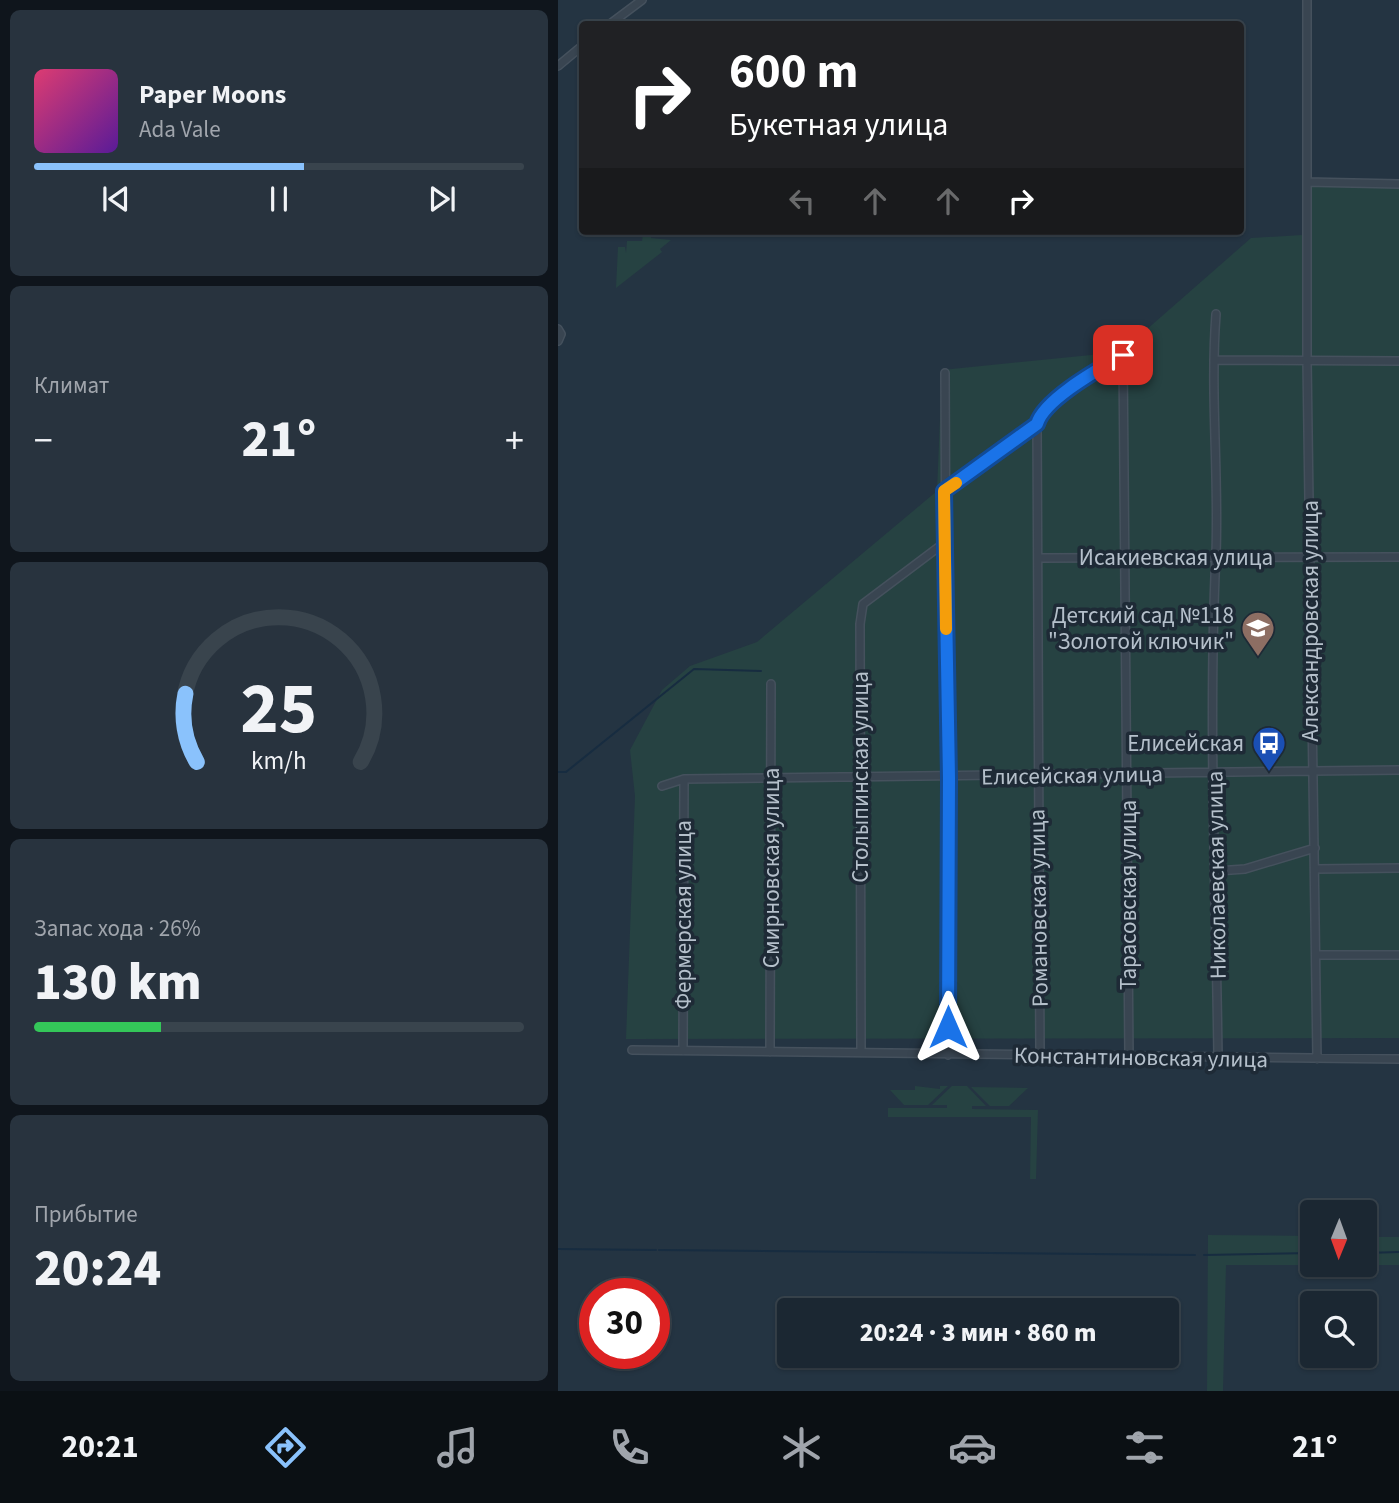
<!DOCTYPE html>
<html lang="ru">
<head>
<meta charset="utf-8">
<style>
	:root { --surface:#1b2732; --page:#28333e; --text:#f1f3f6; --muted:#a0a5ac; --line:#39444d; --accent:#8ac2fc }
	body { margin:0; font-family:"Source Sans 3",sans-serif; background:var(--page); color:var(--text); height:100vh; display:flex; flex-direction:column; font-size:26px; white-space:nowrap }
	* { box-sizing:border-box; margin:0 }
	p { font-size:23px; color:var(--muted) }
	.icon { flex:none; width:38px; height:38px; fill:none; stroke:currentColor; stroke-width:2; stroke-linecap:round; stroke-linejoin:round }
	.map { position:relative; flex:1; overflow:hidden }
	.drawer { display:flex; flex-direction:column; gap:10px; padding:10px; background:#0f151c; width:558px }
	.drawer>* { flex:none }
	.banner { position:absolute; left:21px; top:21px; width:665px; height:214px; border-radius:7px; box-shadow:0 2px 5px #0004,0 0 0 2px var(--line); background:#202124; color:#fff; overflow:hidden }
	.needle { width:46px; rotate:181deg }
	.tools { position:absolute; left:742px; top:1200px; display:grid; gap:14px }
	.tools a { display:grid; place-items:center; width:77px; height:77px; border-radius:7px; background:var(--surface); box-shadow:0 2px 5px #0004,0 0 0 2px var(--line); font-size:35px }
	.speed { position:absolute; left:21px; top:1278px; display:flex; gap:14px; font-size:35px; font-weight:700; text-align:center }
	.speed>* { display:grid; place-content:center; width:91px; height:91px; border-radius:50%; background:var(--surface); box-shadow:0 2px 5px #0004,0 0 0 2px var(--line); line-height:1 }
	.speed .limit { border:10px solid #d22; background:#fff; color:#111 }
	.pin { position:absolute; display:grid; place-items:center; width:60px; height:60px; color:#fff; margin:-30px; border-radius:14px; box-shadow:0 4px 10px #0006 }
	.me { position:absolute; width:77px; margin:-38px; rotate:0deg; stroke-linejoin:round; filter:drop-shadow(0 0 5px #0008) }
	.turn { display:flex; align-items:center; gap:24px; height:147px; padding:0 35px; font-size:32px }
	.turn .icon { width:91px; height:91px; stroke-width:2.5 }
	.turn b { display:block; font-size:49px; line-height:60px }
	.lanes { display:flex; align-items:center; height:66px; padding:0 35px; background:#0003; justify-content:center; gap:35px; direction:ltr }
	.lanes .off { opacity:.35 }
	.big { font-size:52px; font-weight:800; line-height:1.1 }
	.drawer .widget { flex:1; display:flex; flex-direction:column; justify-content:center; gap:10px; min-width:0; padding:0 24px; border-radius:10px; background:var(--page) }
	.drawer .dial { align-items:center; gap:0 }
	.dial svg { height:182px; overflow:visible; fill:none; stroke:var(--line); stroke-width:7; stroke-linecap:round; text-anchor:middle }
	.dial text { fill:var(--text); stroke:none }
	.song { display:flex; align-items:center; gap:21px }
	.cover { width:84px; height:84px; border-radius:10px; background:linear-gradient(135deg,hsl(340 70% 55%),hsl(270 70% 35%)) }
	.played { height:7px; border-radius:4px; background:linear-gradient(90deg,var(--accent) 55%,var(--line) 55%) }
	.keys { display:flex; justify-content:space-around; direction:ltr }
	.heat { display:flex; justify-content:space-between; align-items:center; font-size:38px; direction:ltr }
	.charge { height:10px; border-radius:5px; background:linear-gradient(90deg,#34c759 26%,var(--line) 0) }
	.trip { position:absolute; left:219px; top:1298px; width:402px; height:70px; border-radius:7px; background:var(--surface); box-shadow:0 2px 5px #0004,0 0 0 2px var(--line); font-weight:800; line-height:70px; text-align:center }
	.dock { display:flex; height:112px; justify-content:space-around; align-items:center; background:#0b1014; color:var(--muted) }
	.dock .icon { width:49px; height:49px }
	.dock .selected { color:var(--accent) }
	.dock b { font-size:32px; color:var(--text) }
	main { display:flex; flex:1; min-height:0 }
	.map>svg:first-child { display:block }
	.green { fill:#264242 }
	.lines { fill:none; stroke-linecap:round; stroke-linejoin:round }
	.stream { stroke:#172c40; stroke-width:2 }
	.minor-casing { stroke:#45515d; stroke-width:10 }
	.minor { stroke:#394551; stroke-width:7 }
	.route-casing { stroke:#114b97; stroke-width:18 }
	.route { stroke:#1a73e8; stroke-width:12 }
	.slow { stroke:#f59e0b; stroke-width:12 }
	.labels { text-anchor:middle; stroke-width:7; stroke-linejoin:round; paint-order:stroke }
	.street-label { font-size:23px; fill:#b5c0cb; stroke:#1e2a36 }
	.poi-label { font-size:23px; fill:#b5c0cb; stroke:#1e2a36; text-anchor:end }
</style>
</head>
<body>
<main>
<section class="drawer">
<div class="widget">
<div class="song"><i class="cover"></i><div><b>Paper Moons</b><p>Ada Vale</p></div></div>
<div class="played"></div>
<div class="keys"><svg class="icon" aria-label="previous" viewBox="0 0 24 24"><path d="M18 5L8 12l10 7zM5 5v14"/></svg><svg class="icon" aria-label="pause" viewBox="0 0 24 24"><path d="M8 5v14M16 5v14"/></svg><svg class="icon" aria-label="next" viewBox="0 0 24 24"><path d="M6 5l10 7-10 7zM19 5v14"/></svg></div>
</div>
<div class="widget"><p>Климат</p>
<div class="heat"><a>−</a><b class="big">21°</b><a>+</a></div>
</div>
<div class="widget dial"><svg viewBox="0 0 100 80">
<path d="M14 69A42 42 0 1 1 86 69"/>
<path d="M14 69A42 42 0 0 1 9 39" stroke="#8ac2fc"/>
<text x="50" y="56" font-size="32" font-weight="700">25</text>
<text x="50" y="72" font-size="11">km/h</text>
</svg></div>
<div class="widget"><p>Запас хода · 26%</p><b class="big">130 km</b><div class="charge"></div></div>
<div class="widget"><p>Прибытие</p><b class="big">20:24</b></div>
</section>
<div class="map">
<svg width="841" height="1391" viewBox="0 0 841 1391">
	<rect width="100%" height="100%" fill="#243442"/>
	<path class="green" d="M744,181H841V1038L68,1039L77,796L72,750L104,690L132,666L199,642L379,491L384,370L563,352L693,238L744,235Z
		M85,234H93V238L113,240L102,249L104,252L58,288L60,247H67L68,253L69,241H84Z
		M357,1086L382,1089V1086H390L370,1105H346L332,1090H357Z
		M394,1086H409L428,1106H414V1109L480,1110L478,1179H472L473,1117H330V1108H389V1105H374Z
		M413,1087L470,1088L451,1106H432Z
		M650,1235L754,1236V1265H807V1237H841V1265H668L665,1391H649Z"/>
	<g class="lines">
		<path class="stream" d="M0,772H8L136,669L203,671
			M0,1249L98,1250
			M101,1250L637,1255
			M807,1253L841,1252
			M646,1255L754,1253"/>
		<defs>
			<path id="minor" d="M749,0V361L759,1059
				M52,24L84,0
				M0,66L24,46
				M749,182L841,184
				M658,314C652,394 661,474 658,553C650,721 658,890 660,1058
				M0,329L3,334L0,341
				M657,360L841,361
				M387,373L390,1055
				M479,424L482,1056
				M386,491L479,424C486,399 543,368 565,355L571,1057
				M480,558L841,557
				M104,786L126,779L841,770
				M757,869L841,868
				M659,871L687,869L757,848
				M758,955H841
				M74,1050L841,1059
				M125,1051L126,779
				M212,1052L213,684
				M303,1052L302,624L305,604L386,543"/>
		</defs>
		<use href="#minor" class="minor-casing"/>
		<use href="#minor" class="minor"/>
	</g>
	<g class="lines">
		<defs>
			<path id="route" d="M390,1027L391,778L386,491L479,424C486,399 543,368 565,355"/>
		</defs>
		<use href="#route" class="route-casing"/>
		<use href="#route" class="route"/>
		<path class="slow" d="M388,629L386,491L398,483"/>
	</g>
	<defs>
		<symbol id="school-pin" viewBox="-11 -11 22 30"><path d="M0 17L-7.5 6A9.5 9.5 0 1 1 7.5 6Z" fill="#8d6e63" stroke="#1e2a36"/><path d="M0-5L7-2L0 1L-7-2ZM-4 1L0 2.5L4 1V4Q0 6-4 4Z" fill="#fff"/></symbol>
		<symbol id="bus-pin" viewBox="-11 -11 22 30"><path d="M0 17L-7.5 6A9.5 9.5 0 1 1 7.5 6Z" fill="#1a4fb4" stroke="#1e2a36"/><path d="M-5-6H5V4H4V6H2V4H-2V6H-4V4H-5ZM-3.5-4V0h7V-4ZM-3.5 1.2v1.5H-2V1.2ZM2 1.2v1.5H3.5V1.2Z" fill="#fff"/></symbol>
	</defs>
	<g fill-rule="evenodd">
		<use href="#school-pin" x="681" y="609" width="38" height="52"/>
		<use href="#bus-pin" x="692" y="724" width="38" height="52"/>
	</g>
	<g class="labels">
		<g class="street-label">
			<text x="618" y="565">Исакиевская улица</text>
			<text transform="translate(752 621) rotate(-90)" y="8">Александровская улица</text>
			<text transform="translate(514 775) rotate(-1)" y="8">Елисейская улица</text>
			<text transform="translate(302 777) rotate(-90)" y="8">Столыпинская улица</text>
			<text transform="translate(213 868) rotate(-90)" y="8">Смирновская улица</text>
			<text transform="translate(658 875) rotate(-91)" y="8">Николаевская улица</text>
			<text transform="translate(570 895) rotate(-90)" y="8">Тарасовская улица</text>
			<text transform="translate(480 908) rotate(-91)" y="8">Романовская улица</text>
			<text transform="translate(125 915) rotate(-90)" y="8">Фермерская улица</text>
			<text transform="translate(583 1057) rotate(1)" y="8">Константиновская улица</text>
		</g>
		<g class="poi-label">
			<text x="676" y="623">Детский сад №118<tspan x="676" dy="26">"Золотой ключик"</tspan></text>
			<text x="686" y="751">Елисейская</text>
		</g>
	</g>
</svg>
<div class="tools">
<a><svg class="needle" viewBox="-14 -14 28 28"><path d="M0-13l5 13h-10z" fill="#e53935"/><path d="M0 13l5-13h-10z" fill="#a0a5ac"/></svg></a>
<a><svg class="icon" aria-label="search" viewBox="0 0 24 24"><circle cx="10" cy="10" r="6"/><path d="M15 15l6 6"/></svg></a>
</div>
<div class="speed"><div class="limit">30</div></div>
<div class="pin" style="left:565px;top:355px;background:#d93025"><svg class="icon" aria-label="arrive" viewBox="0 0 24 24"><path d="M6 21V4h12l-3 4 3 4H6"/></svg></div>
<svg class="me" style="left:390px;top:1027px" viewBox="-20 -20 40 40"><path d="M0-17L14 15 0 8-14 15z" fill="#1a73e8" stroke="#fff" stroke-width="4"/></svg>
<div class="trip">20:24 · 3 мин · 860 m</div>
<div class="banner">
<div class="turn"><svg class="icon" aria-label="right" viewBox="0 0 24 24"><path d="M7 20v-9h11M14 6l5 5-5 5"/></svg><div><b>600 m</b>Букетная улица</div></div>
<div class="lanes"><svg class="icon off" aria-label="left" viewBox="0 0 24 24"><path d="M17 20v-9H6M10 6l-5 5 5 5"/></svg><svg class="icon off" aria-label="ahead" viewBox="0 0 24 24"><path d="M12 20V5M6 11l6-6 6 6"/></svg><svg class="icon off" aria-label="ahead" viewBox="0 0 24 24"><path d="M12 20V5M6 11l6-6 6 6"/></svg><svg class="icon" aria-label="right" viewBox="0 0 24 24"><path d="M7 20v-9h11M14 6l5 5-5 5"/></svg></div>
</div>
</div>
</main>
<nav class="dock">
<b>20:21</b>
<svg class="icon selected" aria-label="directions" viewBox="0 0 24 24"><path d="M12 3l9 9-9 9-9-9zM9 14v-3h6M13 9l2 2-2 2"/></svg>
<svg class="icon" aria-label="music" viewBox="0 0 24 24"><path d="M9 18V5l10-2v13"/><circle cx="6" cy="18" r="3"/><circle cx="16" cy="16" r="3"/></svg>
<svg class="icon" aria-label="phone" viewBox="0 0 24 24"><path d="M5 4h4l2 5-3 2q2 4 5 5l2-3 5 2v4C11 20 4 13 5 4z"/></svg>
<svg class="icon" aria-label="climate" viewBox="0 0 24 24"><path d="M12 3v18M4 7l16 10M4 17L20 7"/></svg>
<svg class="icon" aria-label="car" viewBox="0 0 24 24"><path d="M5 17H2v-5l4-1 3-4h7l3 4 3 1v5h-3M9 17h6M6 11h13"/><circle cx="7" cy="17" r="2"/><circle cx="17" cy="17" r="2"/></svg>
<svg class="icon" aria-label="filters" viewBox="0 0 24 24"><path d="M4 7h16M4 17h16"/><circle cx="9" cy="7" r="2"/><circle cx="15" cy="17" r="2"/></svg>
<b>21°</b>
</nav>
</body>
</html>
